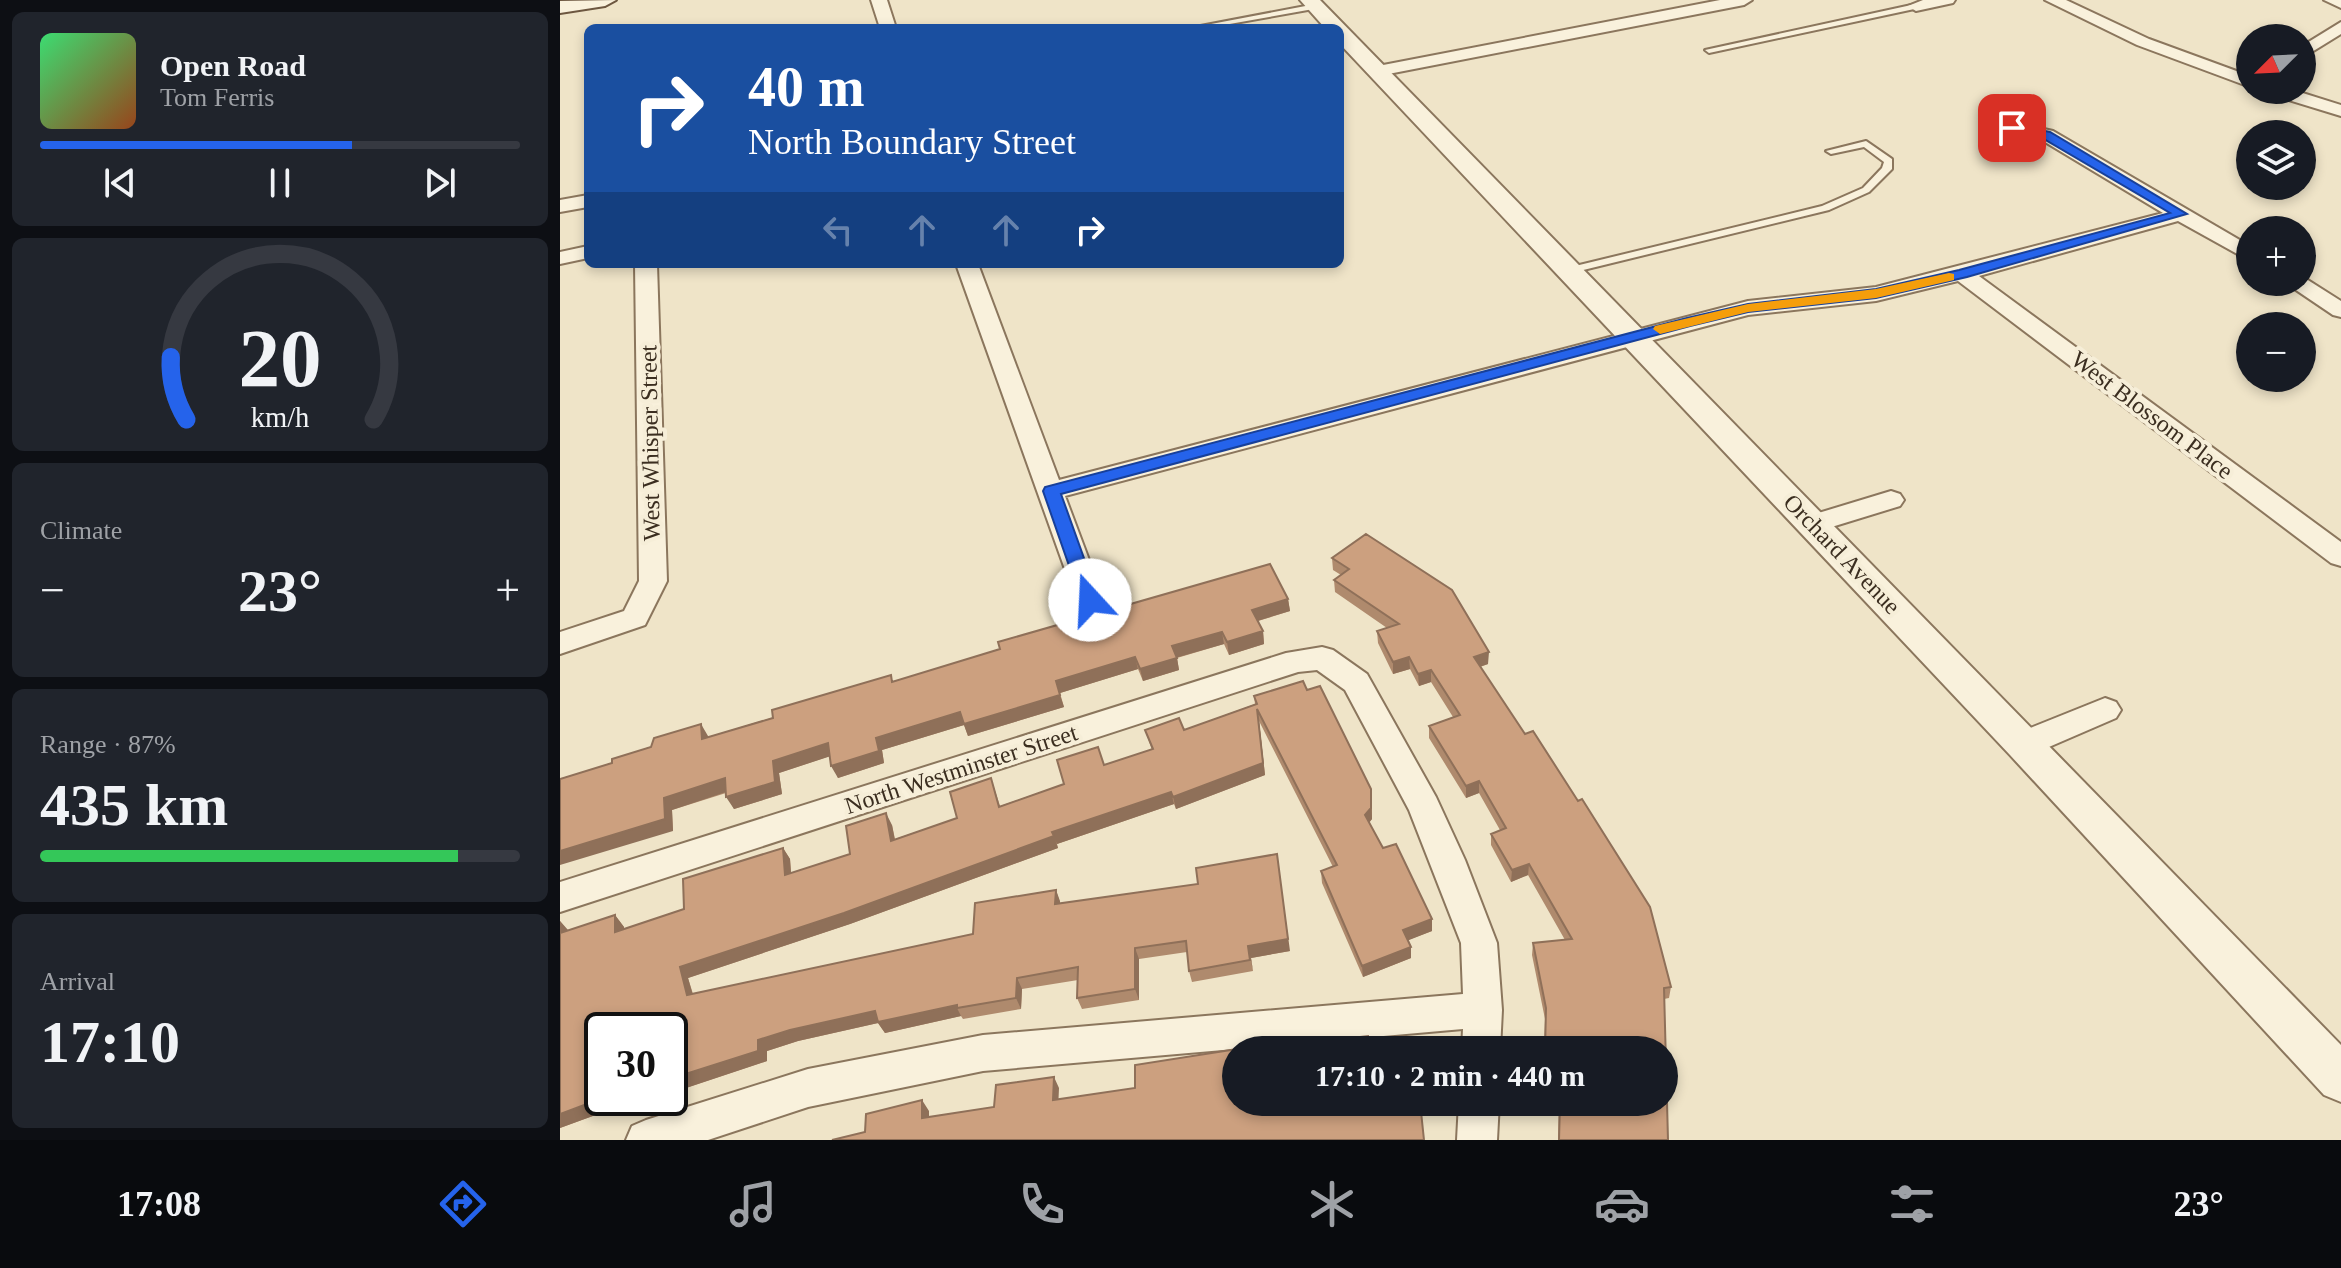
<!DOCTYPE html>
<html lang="en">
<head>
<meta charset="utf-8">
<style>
	:root { --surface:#171b24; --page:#20242c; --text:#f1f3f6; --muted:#9ea1a6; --line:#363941; --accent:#2563eb }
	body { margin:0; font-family:Georgia,serif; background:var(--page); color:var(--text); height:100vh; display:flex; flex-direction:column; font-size:30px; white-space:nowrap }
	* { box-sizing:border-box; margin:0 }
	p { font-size:26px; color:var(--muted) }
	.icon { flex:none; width:44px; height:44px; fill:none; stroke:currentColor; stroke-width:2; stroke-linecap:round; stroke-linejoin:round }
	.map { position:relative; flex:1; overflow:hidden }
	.details { display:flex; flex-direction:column; gap:12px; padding:12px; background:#0d0f14; width:560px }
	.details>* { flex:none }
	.hud { position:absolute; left:24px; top:24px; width:760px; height:244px; border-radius:12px; box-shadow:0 4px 12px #0003; background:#1a4fa0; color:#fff; overflow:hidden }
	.needle { width:52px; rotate:246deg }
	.tools { position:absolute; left:1676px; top:24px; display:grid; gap:16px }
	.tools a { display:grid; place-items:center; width:80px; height:80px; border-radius:50%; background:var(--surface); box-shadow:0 4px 12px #0003; font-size:40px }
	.speed { position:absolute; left:24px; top:1012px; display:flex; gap:16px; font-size:40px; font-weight:700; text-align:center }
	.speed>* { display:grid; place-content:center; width:104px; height:104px; border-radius:50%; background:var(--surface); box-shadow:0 4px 12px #0003; line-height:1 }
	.speed .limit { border:4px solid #111; border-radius:12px; background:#fff; color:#111 }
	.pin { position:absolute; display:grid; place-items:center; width:68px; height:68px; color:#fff; margin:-34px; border-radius:16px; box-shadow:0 4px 12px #0006 }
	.me { position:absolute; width:88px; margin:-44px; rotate:340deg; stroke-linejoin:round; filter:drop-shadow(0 0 6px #0008) }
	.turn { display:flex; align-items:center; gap:28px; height:168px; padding:0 32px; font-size:36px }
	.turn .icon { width:104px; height:104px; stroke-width:2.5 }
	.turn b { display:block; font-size:56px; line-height:68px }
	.lanes { display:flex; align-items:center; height:76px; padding:0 32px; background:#0003; justify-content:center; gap:40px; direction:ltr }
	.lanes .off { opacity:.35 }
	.big { font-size:60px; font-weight:800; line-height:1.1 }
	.details .card { flex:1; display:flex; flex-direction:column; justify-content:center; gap:12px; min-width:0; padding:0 28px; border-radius:12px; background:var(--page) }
	.details .dial { align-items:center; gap:0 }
	.dial svg { height:208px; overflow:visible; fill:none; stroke:var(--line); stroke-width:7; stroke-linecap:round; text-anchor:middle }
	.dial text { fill:var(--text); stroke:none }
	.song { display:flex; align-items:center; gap:24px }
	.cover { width:96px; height:96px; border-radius:12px; background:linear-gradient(135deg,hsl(140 70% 55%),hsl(20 70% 35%)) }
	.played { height:8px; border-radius:4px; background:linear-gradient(90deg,var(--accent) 65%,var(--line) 65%) }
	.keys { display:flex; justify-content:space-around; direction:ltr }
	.heat { display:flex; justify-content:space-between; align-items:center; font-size:44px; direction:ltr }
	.charge { height:12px; border-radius:6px; background:linear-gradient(90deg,#34c759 87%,var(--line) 0) }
	.trip { position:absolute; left:662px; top:1036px; width:456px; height:80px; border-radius:40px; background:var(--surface); box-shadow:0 4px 12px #0003; font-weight:800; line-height:80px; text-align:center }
	.dock { display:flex; height:128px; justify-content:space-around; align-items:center; background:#090b0e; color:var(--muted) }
	.dock .icon { width:56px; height:56px }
	.dock .active { color:var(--accent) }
	.dock b { font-size:36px; color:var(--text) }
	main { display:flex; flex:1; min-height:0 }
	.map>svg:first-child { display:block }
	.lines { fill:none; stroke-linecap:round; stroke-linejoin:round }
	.service-casing { stroke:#8b765d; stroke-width:4 }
	.minor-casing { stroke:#8b765d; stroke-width:4 }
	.tertiary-casing { stroke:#8b765d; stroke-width:4 }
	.secondary-casing { stroke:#6d5740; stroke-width:4 }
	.service { fill:#f9f1dc; fill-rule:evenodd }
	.minor { fill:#f9f1dc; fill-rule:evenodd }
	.tertiary { fill:#f9f1dc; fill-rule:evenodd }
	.secondary { fill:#f9f1dc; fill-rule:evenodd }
	.wall { fill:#af8a6d }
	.shaded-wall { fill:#8f7059 }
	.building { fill:#cca07f; stroke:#8f7059; stroke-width:2 }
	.route { fill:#2563eb; stroke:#184099; stroke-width:2 }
	.slow { fill:#f59e0b }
	.labels { text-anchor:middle; stroke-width:8; stroke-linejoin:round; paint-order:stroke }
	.street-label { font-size:24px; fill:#3b2e20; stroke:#f6eed8 }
</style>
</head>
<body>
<main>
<section class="details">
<div class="card">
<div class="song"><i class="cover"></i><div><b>Open Road</b><p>Tom Ferris</p></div></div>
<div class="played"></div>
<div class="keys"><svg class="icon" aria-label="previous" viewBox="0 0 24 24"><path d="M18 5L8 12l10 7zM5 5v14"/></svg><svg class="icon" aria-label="pause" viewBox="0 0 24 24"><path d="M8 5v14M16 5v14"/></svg><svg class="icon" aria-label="next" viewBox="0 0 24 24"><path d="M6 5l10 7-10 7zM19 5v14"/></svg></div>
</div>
<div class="card dial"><svg viewBox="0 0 100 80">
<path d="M14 69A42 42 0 1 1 86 69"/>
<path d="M14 69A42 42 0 0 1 8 45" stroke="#2563eb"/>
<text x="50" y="56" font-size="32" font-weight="700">20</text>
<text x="50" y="72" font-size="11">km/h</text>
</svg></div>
<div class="card"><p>Climate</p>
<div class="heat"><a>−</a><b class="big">23°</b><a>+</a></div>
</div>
<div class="card"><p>Range · 87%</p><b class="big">435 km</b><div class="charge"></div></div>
<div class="card"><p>Arrival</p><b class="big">17:10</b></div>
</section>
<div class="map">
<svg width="1781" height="1140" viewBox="0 0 1781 1140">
	<rect width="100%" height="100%" fill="#efe4c8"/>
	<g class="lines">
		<defs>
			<path id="service" d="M756,4L760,6L759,8L647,28H630Z
				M1356,4H1359V8L1149,53L1145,50Z
				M1306,141L1332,159V169L1309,192L1269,210L1011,273L1006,270L1007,268L1262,206L1303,188L1322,168L1324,162L1304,147L1271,154L1266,151Z"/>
			<path id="minor" d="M311,0H327L336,28H320Z
				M1160,0H1192L1184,5L818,76L809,71L818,66Z
				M1363,0H1395L1393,3L1356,11L1348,6Z
				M1485,0H1506L1589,39L1690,76V87L1577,45Z
				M1764,0H1781V8Z
				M1781,22V34L1742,58V46Z
				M1706,90H1733L1781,105V116L1709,94Z
				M1452,122L1493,131L1690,246V261L1618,221L1419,276L1781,542V566L1771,563L1398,281L1316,301L1188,315L505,496L544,600L540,607L530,610L520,607L516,600L396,264H418L499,480L1188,301L1316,287L1603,213L1480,139L1446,132L1443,128L1446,124Z
				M28,195V207L0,212V200Z
				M28,246V258L0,264V252Z
				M75,264H97L107,581L85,625L0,654V632L64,611L79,581Z
				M1743,277L1781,301V317L1773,315L1724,282H1742Z
				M1331,491L1340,494L1344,500L1340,506L1252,533L1242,530L1239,524L1242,518Z
				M762,647L773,650L807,674L876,797L905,860L937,943L942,1010L940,1050H902L903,1029L423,1071L248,1107L148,1140H66L72,1126L86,1120L248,1069L423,1035L903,994L901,943L849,810L785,690L757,670L738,672L0,912V882L726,653Z
				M1545,698L1556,702L1561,710L1556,718L1475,753L1464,757L1453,753L1448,744L1453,735Z
				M899,1102H939L937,1140H897Z"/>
			<path id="tertiary" d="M740,0H760L1781,1045V1102L1764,1095L1450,755L780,44V28H765Z"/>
			<path id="secondary" d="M56,0L45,6L0,13V1Z"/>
		</defs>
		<use href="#service" class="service-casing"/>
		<use href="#minor" class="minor-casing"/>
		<use href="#tertiary" class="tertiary-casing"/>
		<use href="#secondary" class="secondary-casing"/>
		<use href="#service" class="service"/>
		<use href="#minor" class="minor"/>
		<use href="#tertiary" class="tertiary"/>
		<use href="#secondary" class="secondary"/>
	</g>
	<path class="wall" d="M772,558L928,664L920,667L1111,987L1109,998L1104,999L1108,1140H998L999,1102H1104V1050H984L985,1019L972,955L973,943L1005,940L968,875L951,882L931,845V834L940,830L919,793L906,798L869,738V726L893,717L871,682L859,686L850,669L833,674L818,643L817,631L827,628L775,592L774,580L781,575L773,570Z
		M728,599L730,611L698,621L703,631L704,644L669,655L664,644L617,658L619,670L583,681L578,669L500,693L504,707L408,736L404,725L322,750L324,763L278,778L270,756L219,773L222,794L174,809L166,793L112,810L113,831L52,763L91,747L148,737L333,681Z
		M747,690L812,801V819L809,823L872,931L848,940L851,947V958L803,977L762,883L761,871L773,867L699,721L705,775L616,809L614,804L497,844L498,848L290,924L128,978L133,994L413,934L496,890L500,903L730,951L691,958L693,971L632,982L629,971L627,952L579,959V1000L522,1009L517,998L518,980L462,989L461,1009L403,1019L401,1016L325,1033L318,1023L238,1041L207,1051V1061L123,1089L119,1084L42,1098H82L0,1128V921L8,931L55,915L64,927V929L124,909L223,848L230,859L231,873L290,854L332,825L335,839L397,818L431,778L440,806L504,784L544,765L592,750L585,730H624L695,704L694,696Z"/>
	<path class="shaded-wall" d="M728,599L730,611L694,622L692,610Z
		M703,631L704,644L669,655L667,642Z
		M662,632L664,644L615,658L612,646Z
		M929,652L928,664L913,669L914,657Z
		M575,657L578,669L500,693L496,681Z
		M849,657L850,669L833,674V662Z
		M617,658L619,670L583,681L580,669Z
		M871,670V682L859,686L858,674Z
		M500,695L504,707L408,736L404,725L322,750L324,763L278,778L271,766L316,738L400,712Z
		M699,721L705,775L616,809L613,797Z
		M141,724L148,736L150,751L142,739Z
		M268,743L274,755L219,773L222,794L174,809L166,797L213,761Z
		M165,778L172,790L112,810L113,831L0,865V851L104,798Z
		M919,781V793L906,798V786Z
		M811,789L812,819L806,826L805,815Z
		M611,792L614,804L497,844L492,832Z
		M326,813L332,825L337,852L331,841Z
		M494,836L498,848L290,924L128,978L136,1006L127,995L120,967Z
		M223,848L230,859L232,887L225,875Z
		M717,854L730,951L691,958L693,971L688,946Z
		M969,864L968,875L951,882L952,870Z
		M496,890L500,901V916L495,904Z
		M55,915L64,927V944L55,932Z
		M872,919V931L844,942L843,930Z
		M0,921L8,930L0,938Z
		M851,947V958L803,977L802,966Z
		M575,948L579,959V1000L575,989Z
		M457,978L462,989L461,1009L456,998Z
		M397,1005V1008L401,1016L325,1033L318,1023L238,1041L207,1051V1061L123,1089L119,1084L110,1088V1073L198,1040L230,1030L315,1011Z
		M494,1077L499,1088L498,1110L493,1100Z
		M43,1098H82L0,1128V1114Z
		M362,1100L369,1111V1128L362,1118Z"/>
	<path class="building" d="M806,534L892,590L929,652L914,657L965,734L973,731L1018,801L1022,799L1090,907L1111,987L1104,988L1108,1140H999L1000,1102H1104V1050H985L986,1008L973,943L1012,939L969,864L952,870L931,834L946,828L919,781L906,786L869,726L900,715L871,670L858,674L849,657L833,662L817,631L839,624L774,580L789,569L772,558Z
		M710,564L728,599L692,610L703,631L667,642L662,632L612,646L617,658L580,669L575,657L496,681L500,695L404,724L400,712L316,738L319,751L271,766L268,743L213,761L215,782L166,797L165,778L104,798L105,819L0,851V779L52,763V759L91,747L94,738L141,724L142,739L213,718L212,710L331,675L332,682L440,649L438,642Z
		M743,681L747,690L760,686L811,789V808L805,815L823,848L836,844L872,919L843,930L851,947L802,966L761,871L777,865L697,709L703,763L613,797L611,792L492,832L494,836L284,913L120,967L127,995L413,934L415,903L496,890L495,904L638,884L636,868L717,854L728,939L688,946L690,960L629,971L626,941L575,948V989L517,998L518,967L457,978L456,998L397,1008V1005L318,1022L315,1011L230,1030L198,1040V1051L113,1078V1072L110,1073V1030H42L43,1098L0,1114V933L55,915V932L124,909L123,879L223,848L225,875L290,854L286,826L326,813L331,841L397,818L390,792L431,778L439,807L504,784L497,760L538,747L544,765L593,749L585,730L619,718L624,730L697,704L694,696Z
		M808,1036L809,1050H747V1043Z
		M690,1047V1050H676V1102H860L864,1140H272L305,1132L306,1114L362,1100V1118L434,1107L436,1085L494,1077L493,1100L575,1088V1065Z"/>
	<path class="route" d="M1452,124L1490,132L1627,214L1407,277L1316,298L1188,312L1130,326L501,494L539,600L530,606L521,600L483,491L485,487L1127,318L1188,304L1316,289L1399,270L1610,213L1482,138L1448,130V125Z"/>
	<path class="slow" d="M1389,273L1394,274V280L1316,298L1188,312L1100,334L1093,329L1095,326L1188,304L1316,289Z"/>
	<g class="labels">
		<g class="street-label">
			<text transform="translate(1592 415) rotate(37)" y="8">West Blossom Place</text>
			<text transform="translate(90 443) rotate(-91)" y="8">West Whisper Street</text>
			<text transform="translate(1282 554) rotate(46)" y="8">Orchard Avenue</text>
			<text transform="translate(401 769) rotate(-18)" y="8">North Westminster Street</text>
		</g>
	</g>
</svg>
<div class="tools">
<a><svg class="needle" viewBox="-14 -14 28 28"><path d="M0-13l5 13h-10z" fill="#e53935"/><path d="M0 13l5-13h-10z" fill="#9ea1a6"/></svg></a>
<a><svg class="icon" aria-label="layers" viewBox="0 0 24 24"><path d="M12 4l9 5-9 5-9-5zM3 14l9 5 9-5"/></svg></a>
<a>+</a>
<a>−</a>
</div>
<div class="speed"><div class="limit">30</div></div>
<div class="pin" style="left:1452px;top:128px;background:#d93025"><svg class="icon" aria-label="arrive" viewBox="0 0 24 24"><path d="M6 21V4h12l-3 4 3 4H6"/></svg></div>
<svg class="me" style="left:530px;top:600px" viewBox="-20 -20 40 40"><circle r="19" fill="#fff"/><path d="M0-13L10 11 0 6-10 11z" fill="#2563eb"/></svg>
<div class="trip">17:10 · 2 min · 440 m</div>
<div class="hud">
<div class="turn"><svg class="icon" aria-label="right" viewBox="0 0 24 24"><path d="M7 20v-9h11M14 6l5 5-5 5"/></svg><div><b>40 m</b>North Boundary Street</div></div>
<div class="lanes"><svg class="icon off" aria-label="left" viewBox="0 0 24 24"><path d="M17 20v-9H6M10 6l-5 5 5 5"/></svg><svg class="icon off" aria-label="ahead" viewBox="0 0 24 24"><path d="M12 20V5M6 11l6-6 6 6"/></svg><svg class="icon off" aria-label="ahead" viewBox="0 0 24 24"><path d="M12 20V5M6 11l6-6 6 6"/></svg><svg class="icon" aria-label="right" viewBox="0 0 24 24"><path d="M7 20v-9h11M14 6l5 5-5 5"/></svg></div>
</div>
</div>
</main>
<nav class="dock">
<b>17:08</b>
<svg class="icon active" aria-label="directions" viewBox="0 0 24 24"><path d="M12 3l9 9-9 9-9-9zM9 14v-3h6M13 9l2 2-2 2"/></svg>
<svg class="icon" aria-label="music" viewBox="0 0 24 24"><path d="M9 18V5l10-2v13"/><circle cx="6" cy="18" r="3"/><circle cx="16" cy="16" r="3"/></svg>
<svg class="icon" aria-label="phone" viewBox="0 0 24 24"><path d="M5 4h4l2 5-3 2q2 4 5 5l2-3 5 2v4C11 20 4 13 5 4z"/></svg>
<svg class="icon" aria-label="climate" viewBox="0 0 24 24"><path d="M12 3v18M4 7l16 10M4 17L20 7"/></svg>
<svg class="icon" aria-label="car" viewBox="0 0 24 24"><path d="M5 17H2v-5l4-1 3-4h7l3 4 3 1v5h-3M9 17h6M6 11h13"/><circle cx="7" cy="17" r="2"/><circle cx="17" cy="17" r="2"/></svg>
<svg class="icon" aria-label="filters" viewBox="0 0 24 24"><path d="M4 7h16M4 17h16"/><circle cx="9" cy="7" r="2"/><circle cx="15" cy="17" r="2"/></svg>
<b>23°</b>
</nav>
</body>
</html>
